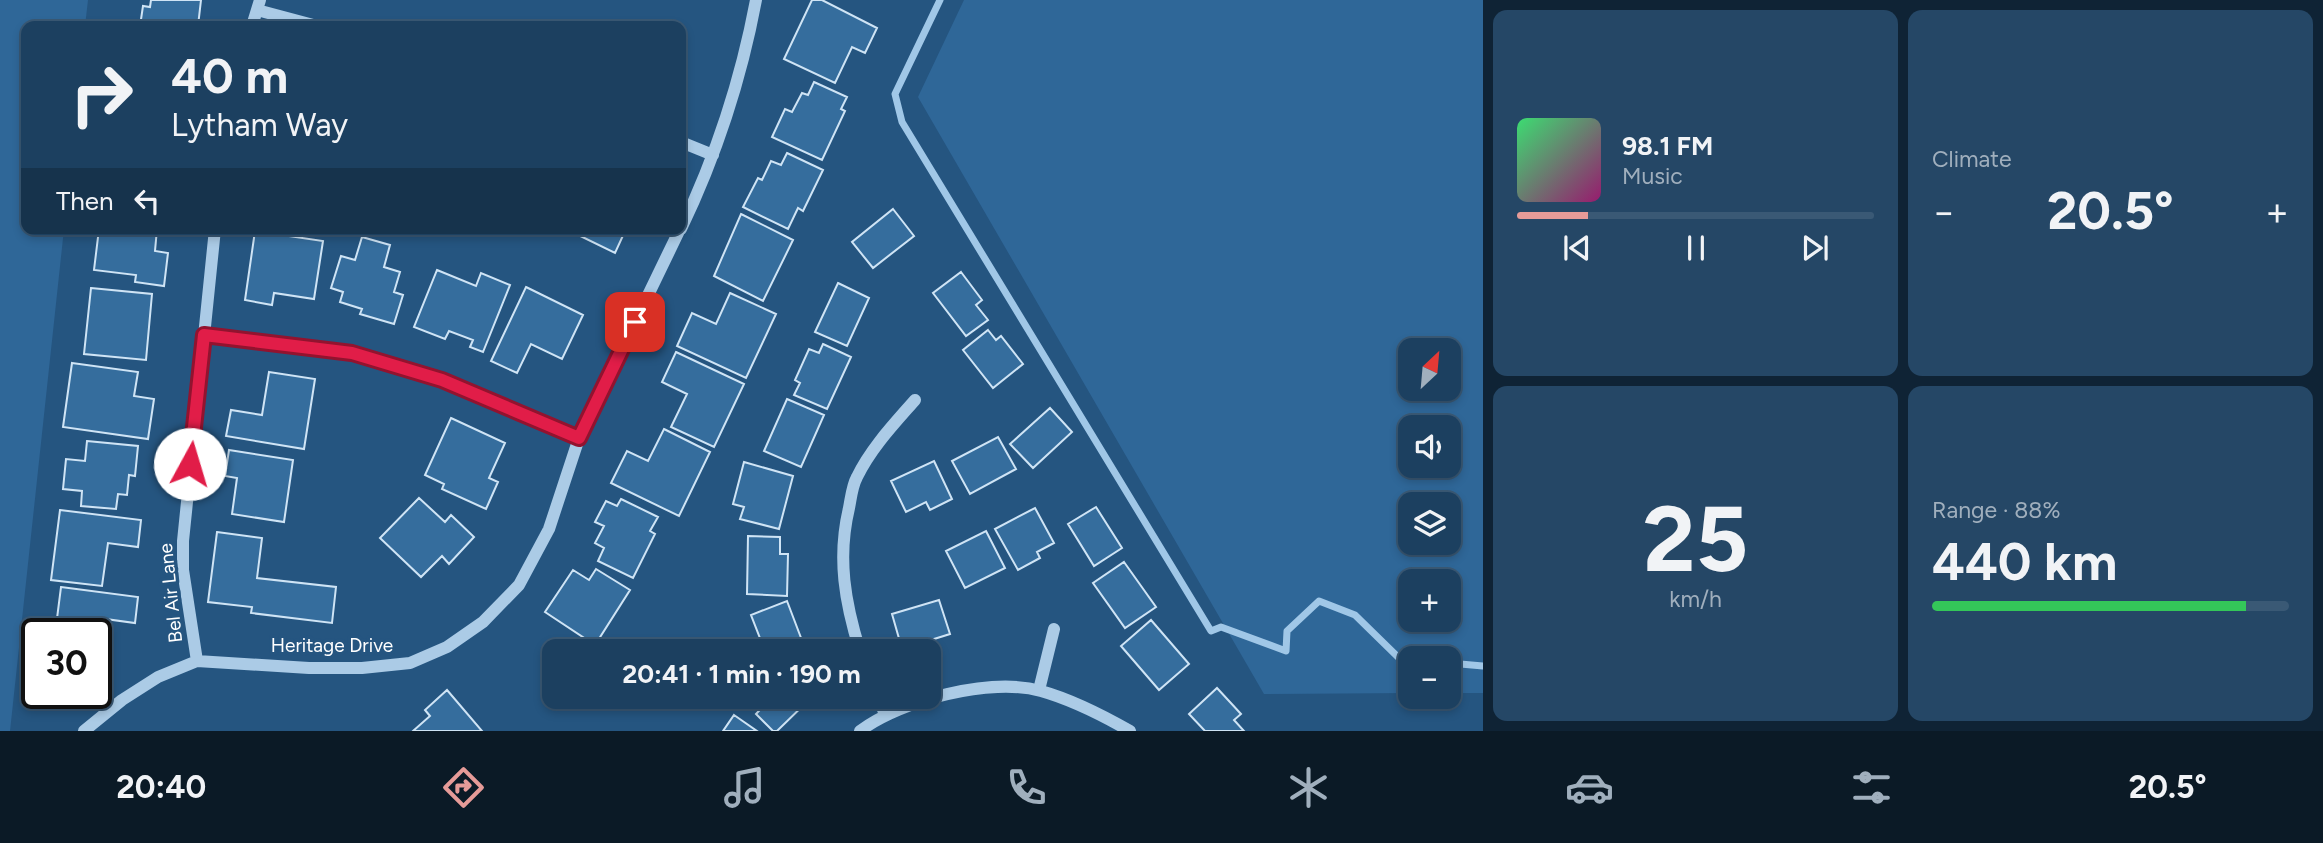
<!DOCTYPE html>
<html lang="en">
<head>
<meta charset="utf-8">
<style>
	:root { --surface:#1c4060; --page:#254766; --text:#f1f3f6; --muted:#a0afbd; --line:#3a5975; --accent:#e69b98 }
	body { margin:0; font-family:Figtree,sans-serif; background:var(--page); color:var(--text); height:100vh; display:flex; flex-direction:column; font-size:26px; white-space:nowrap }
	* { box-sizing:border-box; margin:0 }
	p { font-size:23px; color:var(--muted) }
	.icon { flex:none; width:38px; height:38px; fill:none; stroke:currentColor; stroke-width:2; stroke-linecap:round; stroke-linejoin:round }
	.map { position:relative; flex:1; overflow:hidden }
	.drawer { display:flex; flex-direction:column; gap:10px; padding:10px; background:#0f2335; width:840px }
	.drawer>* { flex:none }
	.banner { position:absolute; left:21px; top:21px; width:665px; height:214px; border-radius:14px; box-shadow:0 4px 10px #0003,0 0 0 2px var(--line); background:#1c4060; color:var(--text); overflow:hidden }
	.needle { width:46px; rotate:26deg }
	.controls { position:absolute; left:1398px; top:338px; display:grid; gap:14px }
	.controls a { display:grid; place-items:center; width:63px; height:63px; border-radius:14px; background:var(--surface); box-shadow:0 4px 10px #0003,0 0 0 2px var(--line); font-size:35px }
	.speed { position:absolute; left:21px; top:618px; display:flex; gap:14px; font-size:35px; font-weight:700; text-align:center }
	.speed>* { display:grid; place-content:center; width:91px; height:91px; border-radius:50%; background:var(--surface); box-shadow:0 4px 10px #0003,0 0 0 2px var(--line); line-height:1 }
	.speed .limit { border:4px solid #111; border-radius:10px; background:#fff; color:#111 }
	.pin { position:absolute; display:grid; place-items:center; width:60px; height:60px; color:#fff; margin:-30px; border-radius:14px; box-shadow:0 4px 10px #0006 }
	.me { position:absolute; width:77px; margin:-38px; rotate:6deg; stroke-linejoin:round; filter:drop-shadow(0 0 5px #0008) }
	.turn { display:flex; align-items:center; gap:24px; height:147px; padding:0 35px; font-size:32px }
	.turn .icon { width:91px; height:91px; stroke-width:2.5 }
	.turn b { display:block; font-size:49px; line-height:60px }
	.then { display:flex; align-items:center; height:66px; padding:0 35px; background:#0003; gap:14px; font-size:26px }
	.big { font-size:52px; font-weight:700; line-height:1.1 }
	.drawer .widget { flex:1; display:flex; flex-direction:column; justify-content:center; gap:10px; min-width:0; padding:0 24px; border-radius:14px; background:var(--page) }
	.drawer .dial { align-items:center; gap:0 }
	.dial b { font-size:91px; line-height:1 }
	.song { display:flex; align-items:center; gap:21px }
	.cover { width:84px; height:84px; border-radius:10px; background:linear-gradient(135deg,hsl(140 70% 55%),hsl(320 70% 35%)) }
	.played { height:7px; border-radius:4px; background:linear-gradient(90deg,var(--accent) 20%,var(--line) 20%) }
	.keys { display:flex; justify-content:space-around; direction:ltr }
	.heat { display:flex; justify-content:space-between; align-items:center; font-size:38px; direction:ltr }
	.charge { height:10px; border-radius:5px; background:linear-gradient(90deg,#34c759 88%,var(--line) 0) }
	.drawer .tiles { flex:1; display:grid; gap:10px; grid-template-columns:repeat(2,1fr) }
	.trip { position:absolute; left:542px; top:639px; width:399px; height:70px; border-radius:14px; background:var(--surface); box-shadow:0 4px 10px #0003,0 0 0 2px var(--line); font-weight:700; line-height:70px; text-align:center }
	.menu { display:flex; height:112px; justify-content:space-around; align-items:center; background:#0b1a26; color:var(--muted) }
	.menu .icon { width:49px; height:49px }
	.menu .on { color:var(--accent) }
	.menu b { font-size:32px; color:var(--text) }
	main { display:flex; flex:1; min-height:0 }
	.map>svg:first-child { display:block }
	.green { fill:#2f6798; fill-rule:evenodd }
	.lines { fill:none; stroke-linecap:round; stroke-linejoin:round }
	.stream { stroke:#a0c7e7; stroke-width:7 }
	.building { fill:#356d9d; stroke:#cfe4f5; stroke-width:2 }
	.minor { stroke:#abcbe6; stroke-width:12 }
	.route-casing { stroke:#92132f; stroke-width:18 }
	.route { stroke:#e11d48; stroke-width:12 }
	.labels { text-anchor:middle; stroke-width:7; stroke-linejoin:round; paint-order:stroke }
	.street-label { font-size:19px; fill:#fff; stroke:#255580 }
</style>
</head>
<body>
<main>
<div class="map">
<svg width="1483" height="731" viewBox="0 0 1483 731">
	<rect width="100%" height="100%" fill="#255580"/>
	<path class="green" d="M0,0H88L85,26H26V229H64L10,731H0Z
		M964,0H1483V693H1449V658H1410V693L1264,694L918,97ZM1410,350H1449V388H1410ZM1410,427H1449V466H1410ZM1410,504H1449V542H1410ZM1410,581H1449V620H1410Z"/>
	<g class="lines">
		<path class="stream" d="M940,0L895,94L902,122L1211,631L1221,627L1286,651L1287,631L1319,601L1355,615L1401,660L1410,661
			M1449,663L1483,666"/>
	</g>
	<path class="building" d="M151,0H201L198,26H140L143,6L150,7Z
		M812,0H822L877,28L865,53L852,47L835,83L784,59Z
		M814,82L847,97L841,109L845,111L822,160L772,137L785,109L792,112L802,93L808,95Z
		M787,153L823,170L803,211L798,208L788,229L743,207L758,178L762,180L771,161L781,165Z
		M893,209L914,236L873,268L852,242Z
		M741,214L793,240L763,301L714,276Z
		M99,229H157L155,251L168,253L164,286L135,282L136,275L94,270Z
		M566,229H626L615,253Z
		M255,231L323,241L314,299L274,293L272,305L245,300Z
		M362,237L390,245L384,267L400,272L394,292L403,295L394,324L360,314L362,309L340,302L343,292L331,288L341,256L355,260Z
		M437,270L476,286L481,273L510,285L483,352L470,347L473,340L449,331L445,339L414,327Z
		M961,272L982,300L976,305L988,320L966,336L933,293Z
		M838,283L869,298L847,346L815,332Z
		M526,287L583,315L562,359L531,344L517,373L491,361Z
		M91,288L152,294L146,360L84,354Z
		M730,293L776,314L746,378L677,346L692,313L716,324Z
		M988,330L996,340L1001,336L1023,364L993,388L963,350Z
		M823,344L851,357L827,409L794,395L800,383L795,380L809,349L819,353Z
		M676,352L744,384L714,447L671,427L687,394L662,382Z
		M72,363L138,372L134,396L154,399L148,439L63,427Z
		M269,372L315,379L304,449L226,436L231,410L262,415Z
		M787,399L824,415L801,467L764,451Z
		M1050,408L1072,432L1033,468L1010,444Z
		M451,418L505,443L489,478L498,482L486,509L442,489L444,484L425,475Z
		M664,429L710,452L679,516L611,483L627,451L648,461Z
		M998,437L1016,469L970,494L952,461Z
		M87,441L138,446L135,476L129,475L127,495L118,494L116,509L81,506L82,491L63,489L66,459L85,461Z
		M229,450L293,460L284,522L232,514L237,478L225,476Z
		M934,461L952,499L930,510L926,502L906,512L891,481Z
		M744,462L793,476L779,529L740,519L744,507L733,504Z
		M419,498L445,522L451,515L474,537L449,564L442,556L421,577L380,538Z
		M621,499L658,517L650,531L655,534L633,578L598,561L604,548L595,543L604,526L595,522L606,501L617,506Z
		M1096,507L1122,548L1094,566L1068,524Z
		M1035,508L1054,543L1037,552L1040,558L1018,570L995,529Z
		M60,510L141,520L138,547L108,543L102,586L51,580Z
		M986,531L1005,568L965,588L946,551Z
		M217,532L262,538L257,578L336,587L332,623L251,613L252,607L208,602Z
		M748,536L780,537V554H788L787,596L747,594Z
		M1124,562L1156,607L1125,628L1093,583Z
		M596,569L630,590L595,645L545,612L573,570L589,580Z
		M61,587L138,597L135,623L98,618L96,634H55Z
		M939,600L950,634L902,649L892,614Z
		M787,601L806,651H765L751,615Z
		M1151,620L1189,664L1159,690L1121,646Z
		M96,637L104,638L101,661H96Z
		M1217,688L1241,714L1234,720L1244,731H1205L1189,714Z
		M447,690L482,731H413L430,716L425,710Z
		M773,696H813L777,731H773L756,714Z
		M734,715L757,731H723Z"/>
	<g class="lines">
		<path class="minor" d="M257,10L317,26
			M252,26L260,0
			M681,142L713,155
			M681,229C716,156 741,80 756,0
			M204,335L352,353L424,373L579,438
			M860,651C845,603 837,558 849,508C851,498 852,486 857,477C871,448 894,424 915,400
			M197,661L183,570V541L215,229
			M1039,690L1054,629
			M878,696L885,715
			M84,731L122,700L158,677L197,661L309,668H362L410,663L447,647L483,622L519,585L549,529L579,438L680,229
			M860,731C901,700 991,677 1041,691C1073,700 1102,715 1130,731"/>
	</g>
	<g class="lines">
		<defs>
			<path id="route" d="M190,464L204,335L352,353L442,380L579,438L635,322"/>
		</defs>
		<use href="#route" class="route-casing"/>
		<use href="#route" class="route"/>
	</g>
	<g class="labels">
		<g class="street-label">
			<text transform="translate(170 593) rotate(-96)" y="7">Bel Air Lane</text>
			<text x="332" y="652">Heritage Drive</text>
		</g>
	</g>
</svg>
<div class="controls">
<a><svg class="needle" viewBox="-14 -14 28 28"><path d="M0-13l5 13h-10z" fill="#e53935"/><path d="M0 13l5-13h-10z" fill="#a0afbd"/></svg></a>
<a><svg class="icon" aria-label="sound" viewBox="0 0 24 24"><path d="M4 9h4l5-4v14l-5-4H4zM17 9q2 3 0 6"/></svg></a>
<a><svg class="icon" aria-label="layers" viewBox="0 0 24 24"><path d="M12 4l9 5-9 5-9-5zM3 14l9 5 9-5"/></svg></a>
<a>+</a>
<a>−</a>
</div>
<div class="speed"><div class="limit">30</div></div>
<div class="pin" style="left:635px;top:322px;background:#d93025"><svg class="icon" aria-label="arrive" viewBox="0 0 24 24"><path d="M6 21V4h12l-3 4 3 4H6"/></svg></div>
<svg class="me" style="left:190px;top:464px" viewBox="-20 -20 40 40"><circle r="19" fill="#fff"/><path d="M0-13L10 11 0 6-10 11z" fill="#e11d48"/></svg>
<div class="trip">20:41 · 1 min · 190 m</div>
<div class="banner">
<div class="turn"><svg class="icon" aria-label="right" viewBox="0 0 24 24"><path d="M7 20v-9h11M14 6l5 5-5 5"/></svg><div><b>40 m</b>Lytham Way</div></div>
<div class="then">Then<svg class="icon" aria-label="left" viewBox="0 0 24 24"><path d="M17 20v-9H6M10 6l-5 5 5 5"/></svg></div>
</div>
</div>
<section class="drawer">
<div class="tiles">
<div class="widget">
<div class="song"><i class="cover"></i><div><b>98.1 FM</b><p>Music</p></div></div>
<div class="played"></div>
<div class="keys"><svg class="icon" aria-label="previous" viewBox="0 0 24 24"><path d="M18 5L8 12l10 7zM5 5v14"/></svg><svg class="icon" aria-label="pause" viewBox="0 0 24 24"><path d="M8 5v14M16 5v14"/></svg><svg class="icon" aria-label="next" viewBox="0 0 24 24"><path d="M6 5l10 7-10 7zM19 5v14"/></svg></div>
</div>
<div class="widget"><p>Climate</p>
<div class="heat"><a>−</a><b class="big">20.5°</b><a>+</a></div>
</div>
<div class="widget dial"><b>25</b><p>km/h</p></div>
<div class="widget"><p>Range · 88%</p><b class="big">440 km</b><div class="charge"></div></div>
</div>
</section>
</main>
<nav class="menu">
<b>20:40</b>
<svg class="icon on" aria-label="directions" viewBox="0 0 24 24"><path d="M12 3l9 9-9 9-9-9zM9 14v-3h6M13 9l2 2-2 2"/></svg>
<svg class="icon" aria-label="music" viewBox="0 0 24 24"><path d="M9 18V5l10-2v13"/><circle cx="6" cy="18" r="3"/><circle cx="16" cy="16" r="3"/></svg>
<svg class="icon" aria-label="phone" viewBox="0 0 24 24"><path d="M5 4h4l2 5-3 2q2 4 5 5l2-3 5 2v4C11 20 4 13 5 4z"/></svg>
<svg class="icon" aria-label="climate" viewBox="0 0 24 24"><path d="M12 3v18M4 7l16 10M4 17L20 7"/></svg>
<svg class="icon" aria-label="car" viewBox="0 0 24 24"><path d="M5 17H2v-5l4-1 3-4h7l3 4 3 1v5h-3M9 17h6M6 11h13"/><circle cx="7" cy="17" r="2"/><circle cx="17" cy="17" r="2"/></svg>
<svg class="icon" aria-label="filters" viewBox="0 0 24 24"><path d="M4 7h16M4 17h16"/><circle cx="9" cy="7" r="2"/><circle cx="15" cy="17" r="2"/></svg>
<b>20.5°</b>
</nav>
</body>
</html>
